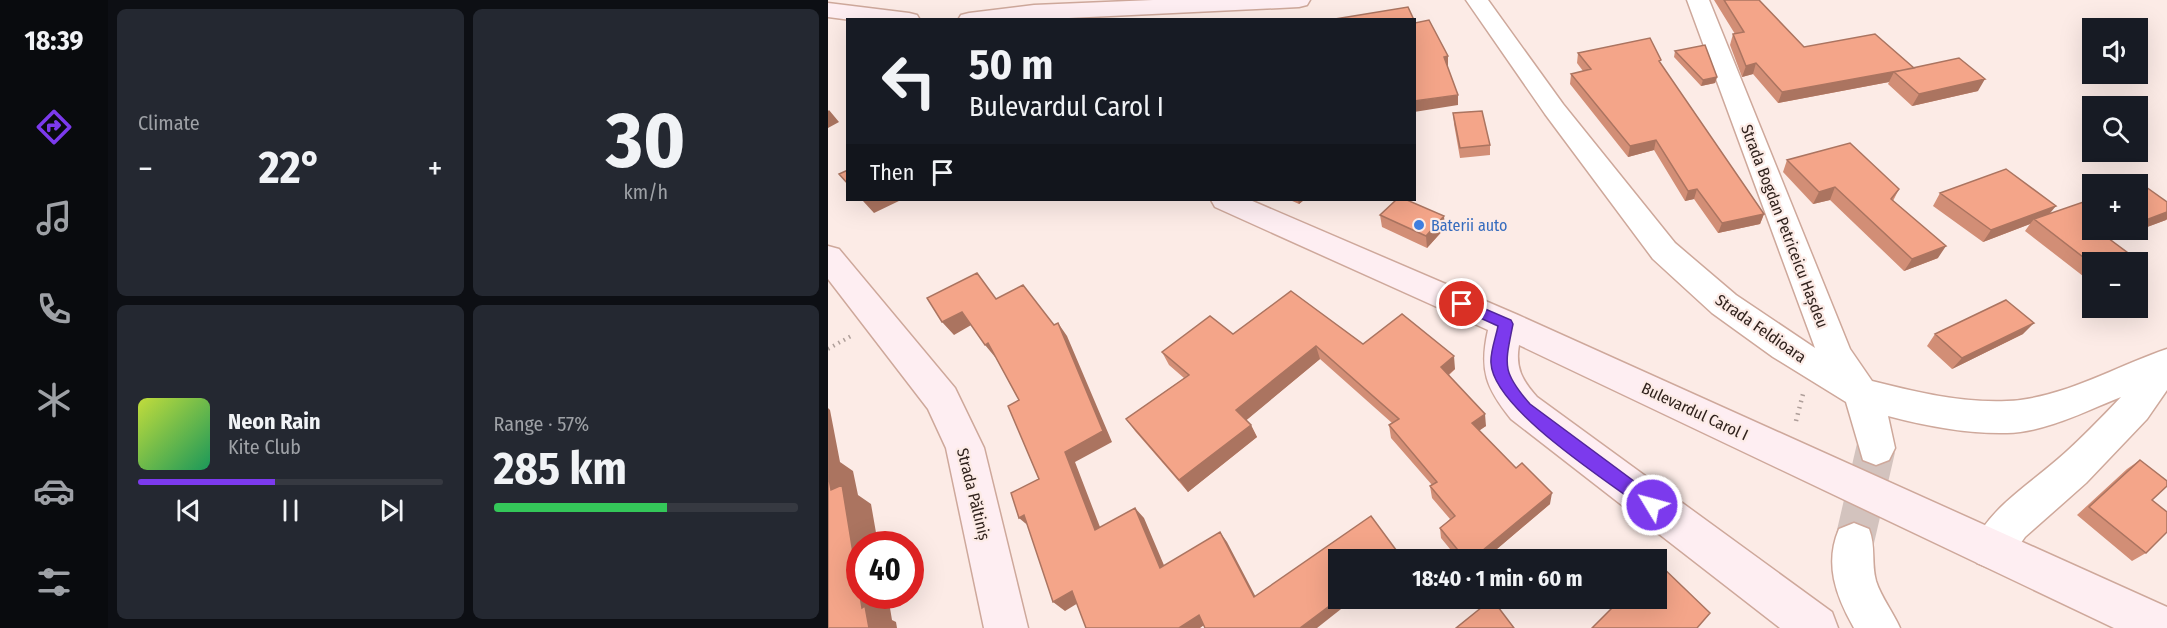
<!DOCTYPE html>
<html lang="en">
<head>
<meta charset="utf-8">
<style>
	:root { --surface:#171b24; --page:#242831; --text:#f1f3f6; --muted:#9ea1a6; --line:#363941; --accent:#7c3aed }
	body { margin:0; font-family:"Fira Sans Condensed",sans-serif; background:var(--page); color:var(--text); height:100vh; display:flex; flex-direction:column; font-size:22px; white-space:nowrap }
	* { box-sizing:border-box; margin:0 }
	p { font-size:20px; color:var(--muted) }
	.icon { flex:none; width:33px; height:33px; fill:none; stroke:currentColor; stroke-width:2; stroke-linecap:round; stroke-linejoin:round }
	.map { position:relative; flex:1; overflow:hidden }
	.drawer { display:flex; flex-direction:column; gap:9px; padding:9px; background:#0d0f14; width:720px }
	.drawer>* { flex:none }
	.guide { position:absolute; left:18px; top:18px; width:570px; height:183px; border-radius:0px; box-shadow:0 6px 24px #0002; background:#171b24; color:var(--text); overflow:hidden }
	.tools { position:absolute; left:1254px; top:18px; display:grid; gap:12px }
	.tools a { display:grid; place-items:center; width:66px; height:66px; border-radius:0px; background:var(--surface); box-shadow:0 6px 24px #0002; font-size:30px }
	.speed { position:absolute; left:18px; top:531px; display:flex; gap:12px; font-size:30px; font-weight:700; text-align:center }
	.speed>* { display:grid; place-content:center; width:78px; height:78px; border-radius:50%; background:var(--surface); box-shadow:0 6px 24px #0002; line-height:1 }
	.speed .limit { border:9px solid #d22; background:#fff; color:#111 }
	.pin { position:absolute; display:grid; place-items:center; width:51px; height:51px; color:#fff; margin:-26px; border:3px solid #fff; border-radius:50%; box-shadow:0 2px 6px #0007 }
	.me { position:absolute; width:66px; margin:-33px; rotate:307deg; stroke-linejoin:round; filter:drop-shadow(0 0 4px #0008) }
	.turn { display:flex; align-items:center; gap:21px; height:126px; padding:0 24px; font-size:27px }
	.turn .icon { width:78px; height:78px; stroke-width:2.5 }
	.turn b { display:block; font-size:42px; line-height:51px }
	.then { display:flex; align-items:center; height:57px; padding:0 24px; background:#0003; gap:12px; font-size:22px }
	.big { font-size:45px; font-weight:700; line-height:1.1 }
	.drawer .card { flex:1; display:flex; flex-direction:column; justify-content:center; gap:9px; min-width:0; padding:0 21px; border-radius:9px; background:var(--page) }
	.drawer .dial { align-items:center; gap:0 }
	.dial b { font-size:78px; line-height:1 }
	.song { display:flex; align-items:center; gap:18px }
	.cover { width:72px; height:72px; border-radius:9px; background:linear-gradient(135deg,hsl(70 70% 55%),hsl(150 70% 35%)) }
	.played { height:6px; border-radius:3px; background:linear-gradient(90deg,var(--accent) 45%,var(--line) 45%) }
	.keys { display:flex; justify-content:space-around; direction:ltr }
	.heat { display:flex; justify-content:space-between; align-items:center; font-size:33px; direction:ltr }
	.charge { height:9px; border-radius:4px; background:linear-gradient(90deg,#34c759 57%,var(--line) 0) }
	.drawer .tiles { flex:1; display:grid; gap:9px; grid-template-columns:repeat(2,1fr) }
	.trip { position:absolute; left:500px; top:549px; width:339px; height:60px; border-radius:0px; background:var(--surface); box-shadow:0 6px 24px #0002; font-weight:700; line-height:60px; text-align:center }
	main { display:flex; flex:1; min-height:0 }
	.tabs { display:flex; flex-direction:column; width:108px; justify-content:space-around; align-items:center; background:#090b0e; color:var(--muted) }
	.tabs .icon { width:42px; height:42px }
	.tabs .selected { color:var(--accent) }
	.tabs b { font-size:27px; color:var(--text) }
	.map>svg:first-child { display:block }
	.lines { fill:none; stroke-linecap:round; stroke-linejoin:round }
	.street-tunnel { stroke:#d3c3be; stroke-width:39; stroke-dasharray:39 20; stroke-linecap:butt }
	.street-casing { stroke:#cea89b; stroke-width:3 }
	.secondary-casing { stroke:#cea89b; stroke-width:3 }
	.path-far1 { stroke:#ae9e99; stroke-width:4; stroke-dasharray:1.5 4.5; stroke-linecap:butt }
	.path { stroke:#ae9e99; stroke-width:4.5; stroke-dasharray:1.5 5; stroke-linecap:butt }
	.street { fill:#fff; fill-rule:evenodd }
	.secondary { fill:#feeef2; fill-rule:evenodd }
	.wall { fill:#d28e76 }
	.shaded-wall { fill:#ab7460 }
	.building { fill:#f4a589; stroke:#ab7460; stroke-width:1.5 }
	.route { fill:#7c3aed; stroke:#51269a; stroke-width:1.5 }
	.shop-dot { fill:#3f7fe0; stroke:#fcebe6; stroke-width:2 }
	.labels { text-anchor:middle; stroke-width:4.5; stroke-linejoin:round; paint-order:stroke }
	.shop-label { font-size:16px; fill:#366cbe; stroke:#fcebe6; text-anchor:start }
	.street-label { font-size:16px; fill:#30221d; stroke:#fcebe6 }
</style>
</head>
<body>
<main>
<nav class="tabs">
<b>18:39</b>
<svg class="icon selected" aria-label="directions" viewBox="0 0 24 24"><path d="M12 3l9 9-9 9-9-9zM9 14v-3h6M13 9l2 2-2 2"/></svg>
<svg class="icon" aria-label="music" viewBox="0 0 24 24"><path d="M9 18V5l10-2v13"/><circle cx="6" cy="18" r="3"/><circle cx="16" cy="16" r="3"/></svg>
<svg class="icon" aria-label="phone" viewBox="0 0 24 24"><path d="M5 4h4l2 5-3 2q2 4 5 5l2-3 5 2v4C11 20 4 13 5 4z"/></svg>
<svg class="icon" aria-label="climate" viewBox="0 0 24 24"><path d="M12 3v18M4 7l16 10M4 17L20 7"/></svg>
<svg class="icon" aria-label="car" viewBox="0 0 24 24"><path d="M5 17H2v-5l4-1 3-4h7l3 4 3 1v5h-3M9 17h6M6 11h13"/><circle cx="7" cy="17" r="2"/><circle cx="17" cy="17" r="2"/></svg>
<svg class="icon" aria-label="filters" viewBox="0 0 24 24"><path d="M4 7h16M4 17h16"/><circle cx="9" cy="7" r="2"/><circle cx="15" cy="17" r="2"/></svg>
</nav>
<section class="drawer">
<div class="tiles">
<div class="card"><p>Climate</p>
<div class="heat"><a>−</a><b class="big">22°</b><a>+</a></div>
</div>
<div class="card dial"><b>30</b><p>km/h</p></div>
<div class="card">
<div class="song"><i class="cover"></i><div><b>Neon Rain</b><p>Kite Club</p></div></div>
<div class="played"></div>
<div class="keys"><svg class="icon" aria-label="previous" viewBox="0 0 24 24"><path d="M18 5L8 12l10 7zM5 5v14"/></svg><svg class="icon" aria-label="pause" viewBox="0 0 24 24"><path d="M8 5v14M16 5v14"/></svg><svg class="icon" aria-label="next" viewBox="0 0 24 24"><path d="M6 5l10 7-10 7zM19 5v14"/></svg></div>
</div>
<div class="card"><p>Range · 57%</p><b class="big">285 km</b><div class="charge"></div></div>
</div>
</section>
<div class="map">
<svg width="1339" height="628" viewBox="0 0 1339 628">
	<rect width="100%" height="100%" fill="#fcebe6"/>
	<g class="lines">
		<path class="street-tunnel" d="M1026,543L1048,448"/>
		<defs>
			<path id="street" d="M638,0H660L735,104L847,243L908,295L987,348L859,0H881L1022,349L1044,381C1088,392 1133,403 1179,401C1234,399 1288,366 1339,349V390L1319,419L1258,483L1197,537L1179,563L1164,569L1149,563L1143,549C1160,509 1198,487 1230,459C1252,440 1273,418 1293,397C1258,411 1218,432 1179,433C1139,434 1098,426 1060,416L1067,448L1061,460L1048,465L1035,460L1018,402L945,357L884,313L825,259L717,114Z
				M1026,523L1041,529C1048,546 1043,563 1048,581C1053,597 1065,612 1072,628H1026C1008,596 996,564 1011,529Z"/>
			<path id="secondary" d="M325,0H482L479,5L471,7L199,20H130L133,15L141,13L206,5Z
				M0,3L81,13L89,15L92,20H23L0,17Z
				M383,200H422L690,315L1339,607V628H1286L691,345C687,368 694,380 709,397L1004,612L1010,628H952L683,419C658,388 651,370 660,330L387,207Z
				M0,246L11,249L127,388L156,448L200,628H156L118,448L100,409L0,279Z"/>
		</defs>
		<use href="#street" class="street-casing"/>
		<use href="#secondary" class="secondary-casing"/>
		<path class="path-far1" d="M0,349L23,336"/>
		<path class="path" d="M968,421L975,394"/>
		<use href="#street" class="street"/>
		<use href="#secondary" class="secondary"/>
	</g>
	<path class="wall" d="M886,0H931L976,47L1086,68L1150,91L1084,106L1060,84L1061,82L950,103L925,74L914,77L902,45L905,34H907Z
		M847,51L889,77L887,83L873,86L846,57Z
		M750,53L832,63L936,214L932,224L890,233L866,199L857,201L826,150L800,157L742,84L743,74L755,71L749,63Z
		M625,113L662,145V155L632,158L626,124Z
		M959,160L1071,189L1065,201L1110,258L1076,271L1002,200L985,204L955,172Z
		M1112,193L1222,213L1339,202V219L1338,220L1283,240L1264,262V283L1197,231L1202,224L1155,242L1105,206Z
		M462,200H476L471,204Z
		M552,215L617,228L599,248L554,227Z
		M405,334L535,344L627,369L621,375L658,426L651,430L722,504L656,560H631L613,538L612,528L622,519L604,498L602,486L604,485L563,438L561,425L564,423L492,359L418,420L423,425L429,437L360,492L307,431L298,419L356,378L341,365L334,352Z
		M1107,334H1195L1124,369L1099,346Z
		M1312,460L1318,553L1304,561L1249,515L1299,469Z"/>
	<path class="shaded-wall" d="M620,56V66L616,67V57Z
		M928,63L925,74L914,77L918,66Z
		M1086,68L1066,72L1061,82L950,103L954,92Z
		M889,77L887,83L873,86L875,80Z
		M1157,79L1150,91L1084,106L1091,94Z
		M630,95V105L586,112V101Z
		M1,110L11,122L0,128V111Z
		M828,140L826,150L800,157L802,146Z
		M1007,187L1002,200L985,204L991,192Z
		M869,189L866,199L857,201L860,191Z
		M39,200H73L46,213L35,201Z
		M470,200H476L471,204Z
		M1228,206L1218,218L1206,219L1202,224L1155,242L1163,230Z
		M1339,212V219L1338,220L1266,247L1276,235L1292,230H1310V223Z
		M936,214L932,224L890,233L894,223Z
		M616,216L617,228L599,248L598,236Z
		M1118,246L1110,258L1076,271L1084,259Z
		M134,312L145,324L126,335L114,322Z
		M230,323L239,336L284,442L247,462L277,540L267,530L237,452Z
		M1206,323L1195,334L1124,369L1134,358Z
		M160,343L171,355L167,357L157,345Z
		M488,346L492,359L415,423L408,410Z
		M626,356L627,369L614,380L613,367Z
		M0,408L2,410L12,462L25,471L30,495L43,504L50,544H32V595L3,490L0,473Z
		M657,414L658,426L645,435L644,423Z
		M423,425L429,437L360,492L351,480Z
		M724,493L722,504L656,560H643Z
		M307,508L316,518L341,577L332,568Z
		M196,515L203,528L191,518Z
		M392,532L399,542L432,605L426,597Z
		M571,554L573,560H564Z
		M244,591L255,600L237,611L225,602Z
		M32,596H60L64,620L68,622L69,628H41L34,608Z
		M512,598H527L489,628H472Z
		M371,615L379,623L372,628H351Z"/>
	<path class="building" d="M896,0H931L976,47L1047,34L1086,68L954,92L928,63L918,66L905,34L916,32Z
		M580,7L586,20L507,19Z
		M601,20L620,56L616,57L630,95L586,101V21L587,23Z
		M822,38L833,60L831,61L936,214L894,223L869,189L860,191L828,140L802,146L743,74L763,69L750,53Z
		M877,45L889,77L875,80L847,51Z
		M1131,58L1157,79L1091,94L1066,72Z
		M654,111L662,145L632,148L625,113Z
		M1022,143L1071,189L1063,199L1118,246L1084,259L1007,187L991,192L959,160Z
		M1178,169L1228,206L1163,230L1112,193Z
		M20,170V184L11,174Z
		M1311,182L1339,202V212L1310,223V184H1305Z
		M1264,199V230H1292L1276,235L1315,264L1310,267V262H1264V264L1206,219Z
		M568,200H579L616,216L598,236L552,215Z
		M149,273L168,299L195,285L226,325L230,323L275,431L237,452L267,530L307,508L332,568L392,532L426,597L543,516L571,554L564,560H510V598H512L472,628H377L371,615L351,628H258L244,591L225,602L196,515L191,518L183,493L211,479L180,406L191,400L160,343L157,345L134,312L114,322L99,298Z
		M463,291L535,344L574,314L626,356L613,367L657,414L644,423L688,468L694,463L724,493L643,560H638L612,528L627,516L602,486L609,482L561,425L571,419L488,346L408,410L423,425L351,480L298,419L361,375L334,352L382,316L405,334Z
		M1178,300L1206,323L1134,358L1107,334Z
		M1312,460L1339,481V486L1324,500L1339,512V532L1318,553L1261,507Z
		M0,473L3,490L14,485L34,608L37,606L41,628H0Z
		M829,562L882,613L869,628H764L794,598H828V564Z
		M664,599L686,628H628Z"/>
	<path class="route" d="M634,299L683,320L685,324C677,365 673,371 702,404L830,499L832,505L830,510L824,512L818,510C781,482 665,409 663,363C662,352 668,337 670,326L630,308L628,304Z"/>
	<circle class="shop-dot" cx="591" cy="225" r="6"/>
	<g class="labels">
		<g class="shop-label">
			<text x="603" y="231">Baterii auto</text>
		</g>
		<g class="street-label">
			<text transform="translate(957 226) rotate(69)" y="6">Strada Bogdan Petriceicu Hașdeu</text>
			<text transform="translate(933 328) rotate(35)" y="6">Strada Feldioara</text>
			<text transform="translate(867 411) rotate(25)" y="6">Bulevardul Carol I</text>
			<text transform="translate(146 494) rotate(76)" y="6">Strada Păltiniș</text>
		</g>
	</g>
</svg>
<div class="tools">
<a><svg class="icon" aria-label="sound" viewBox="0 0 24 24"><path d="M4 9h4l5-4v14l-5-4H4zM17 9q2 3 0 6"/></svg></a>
<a><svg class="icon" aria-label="search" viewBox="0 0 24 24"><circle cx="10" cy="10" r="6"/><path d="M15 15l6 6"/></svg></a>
<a>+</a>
<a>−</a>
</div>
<div class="speed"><div class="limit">40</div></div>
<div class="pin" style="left:634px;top:304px;background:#d93025"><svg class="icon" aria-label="arrive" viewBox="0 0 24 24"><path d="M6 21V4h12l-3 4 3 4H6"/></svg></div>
<svg class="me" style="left:824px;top:505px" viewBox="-20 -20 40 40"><circle r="17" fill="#7c3aed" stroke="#fff" stroke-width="3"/><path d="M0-11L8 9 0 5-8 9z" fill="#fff"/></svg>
<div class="trip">18:40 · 1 min · 60 m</div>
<div class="guide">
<div class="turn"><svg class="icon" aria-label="left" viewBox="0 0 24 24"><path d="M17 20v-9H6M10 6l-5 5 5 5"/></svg><div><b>50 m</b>Bulevardul Carol I</div></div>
<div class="then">Then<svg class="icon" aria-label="arrive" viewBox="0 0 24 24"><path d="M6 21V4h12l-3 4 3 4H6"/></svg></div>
</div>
</div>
</main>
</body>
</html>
